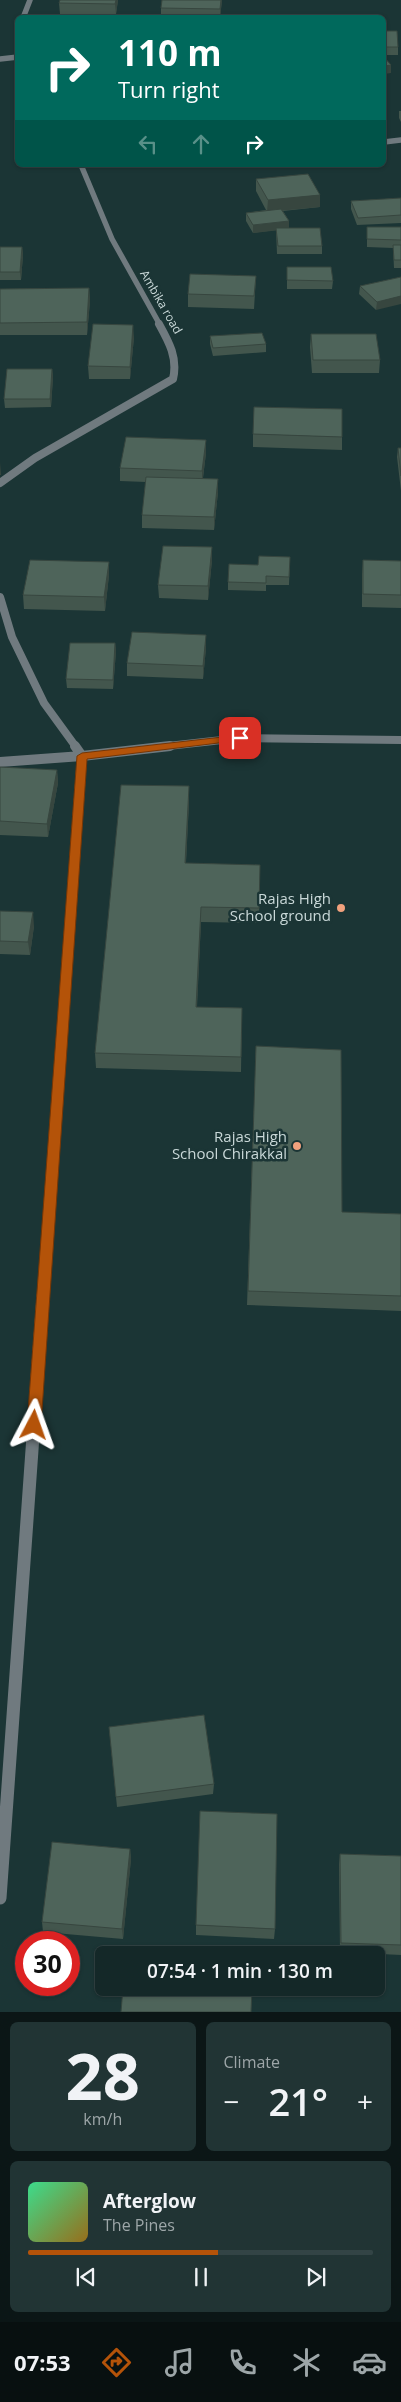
<!DOCTYPE html>
<html lang="en">
<head>
<meta charset="utf-8">
<style>
	:root { --surface:#142828; --page:#213434; --text:#f1f3f6; --muted:#9da6a8; --line:#334445; --accent:#b45309 }
	body { margin:0; font-family:"Open Sans",sans-serif; background:var(--page); color:var(--text); height:100vh; display:flex; flex-direction:column; font-size:19px; white-space:nowrap }
	* { box-sizing:border-box; margin:0 }
	p { font-size:16px; color:var(--muted) }
	.icon { flex:none; width:28px; height:28px; fill:none; stroke:currentColor; stroke-width:2; stroke-linecap:round; stroke-linejoin:round }
	.map { position:relative; height:2012px; overflow:hidden }
	.panel { display:flex; flex-direction:column; gap:10px; padding:10px; background:#0b1616; flex:1 }
	.panel>* { flex:none }
	.top-card { position:absolute; left:15px; top:15px; width:371px; height:152px; border-radius:8px; box-shadow:0 1px 4px #0004,0 0 0 1px var(--line); background:#00695c; color:#fff; overflow:hidden }
	.speed { position:absolute; left:15px; top:1931px; display:flex; gap:10px; font-size:25px; font-weight:700; text-align:center }
	.speed>* { display:grid; place-content:center; width:65px; height:65px; border-radius:50%; background:var(--surface); box-shadow:0 1px 4px #0004,0 0 0 1px var(--line); line-height:1 }
	.speed .limit { border:8px solid #d22; background:#fff; color:#111 }
	.pin { position:absolute; display:grid; place-items:center; width:42px; height:42px; color:#fff; margin:-21px; border-radius:10px; box-shadow:0 2px 8px #0006 }
	.me { position:absolute; width:55px; margin:-28px; rotate:4deg; stroke-linejoin:round; filter:drop-shadow(0 0 4px #0008) }
	.turn { display:flex; align-items:center; gap:18px; height:105px; padding:0 20px; font-size:22px }
	.turn .icon { width:65px; height:65px; stroke-width:2.5 }
	.turn b { display:block; font-size:35px; line-height:42px }
	.lanes { display:flex; align-items:center; height:48px; padding:0 20px; background:#0003; justify-content:center; gap:25px; direction:ltr }
	.lanes .off { opacity:.35 }
	.big { font-size:38px; font-weight:600; line-height:1.1 }
	.panel .widget { flex:1; display:flex; flex-direction:column; justify-content:center; gap:8px; min-width:0; padding:0 18px; border-radius:8px; background:var(--page) }
	.panel .dial { align-items:center; gap:0 }
	.dial b { font-size:65px; line-height:1 }
	.song { display:flex; align-items:center; gap:15px }
	.cover { width:60px; height:60px; border-radius:8px; background:linear-gradient(135deg,hsl(150 70% 55%),hsl(40 70% 35%)) }
	.played { height:5px; border-radius:2px; background:linear-gradient(90deg,var(--accent) 55%,var(--line) 55%) }
	.keys { display:flex; justify-content:space-around; direction:ltr }
	.heat { display:flex; justify-content:space-between; align-items:center; font-size:28px; direction:ltr }
	.panel .tiles { flex:1; display:grid; gap:10px; grid-template-columns:1fr 1fr }
	.widget:last-child { grid-column:span 2 }
	.trip { position:absolute; left:95px; top:1946px; width:290px; height:50px; border-radius:8px; background:var(--surface); box-shadow:0 1px 4px #0004,0 0 0 1px var(--line); font-weight:600; line-height:50px; text-align:center }
	.tabs { display:flex; height:80px; justify-content:space-around; align-items:center; background:#081010; color:var(--muted) }
	.tabs .icon { width:35px; height:35px }
	.tabs .current { color:var(--accent) }
	.tabs b { font-size:22px; color:var(--text) }
	.map>svg:first-child { display:block }
	.lines { fill:none; stroke-linecap:round; stroke-linejoin:round }
	.minor-far3 { stroke:#707a7f; stroke-width:5.5 }
	.minor-far2 { stroke:#707a7f; stroke-width:8 }
	.minor-far1 { stroke:#707a7f; stroke-width:10 }
	.minor { stroke:#707a7f; stroke-width:13 }
	.wall { fill:#43564d }
	.shaded-wall { fill:#37463f }
	.building { fill:#4e645a; stroke:#37463f }
	.route { fill:#b45309; stroke:#753606 }
	.poi-dot { fill:#f1a17d; stroke:#1b3535; stroke-width:2 }
	.labels { text-anchor:middle; stroke-width:5; stroke-linejoin:round; paint-order:stroke }
	.far-street-label { font-size:12px; fill:#c9d8d8; stroke:#1b3535 }
	.poi-label { font-size:15px; fill:#c9d8d8; stroke:#1b3535; text-anchor:end }
</style>
</head>
<body>
<div class="map">
<svg width="401" height="2012" viewBox="0 0 401 2012">
	<rect width="100%" height="100%" fill="#1b3535"/>
	<g class="lines">
		<path class="minor-far3" d="M23,18L30,0
			M0,59L18,57
			M384,142L401,140
			M81,165L112,239L160,325"/>
		<path class="minor-far2" d="M0,483L35,458L173,379C178,358 169,342 159,324
			M0,597L12,637L44,703L76,747
			M159,747L240,738L401,740"/>
		<path class="minor-far1" d="M0,762L82,756L170,746
			M43,1297L82,756L75,746"/>
		<path class="minor" d="M0,1898L43,1296"/>
	</g>
	<path class="wall" d="M118,0L116,14H60L59,3Z
		M162,0H222L220,18H161V8Z
		M384,31L398,47V55H384Z
		M399,111H401V122L399,118Z
		M256,179L320,207L283,211L289,221V228L322,246V254H277L276,230L253,233L246,221V213L266,210L256,191Z
		M401,198V223L357,225L351,209V201Z
		M367,227H401V268H394L393,248L367,247Z
		M0,247H22L23,255L21,280H0Z
		M287,267L333,281L332,289H287Z
		M256,276L254,309L188,307V294Z
		M401,277L376,310L359,294L360,286Z
		M89,288L90,301L87,335H0V289Z
		M311,334L380,360L379,373H312L310,347Z
		M210,336L266,344V352L213,356L210,344Z
		M134,337L130,379H89L88,366Z
		M52,369L53,377L51,407L5,408L4,399Z
		M253,434L342,437V450L253,447Z
		M206,440V453L203,478L218,492L214,530L142,528V515L146,482L120,481V468Z
		M398,448H401V491L397,457Z
		M290,557L289,585H266V591L228,590V582L258,565Z
		M212,560L208,600L159,598L158,585Z
		M363,560L401,561V608L362,607V574Z
		M109,562V575L105,611L24,609L23,595Z
		M115,643L116,651L113,689L67,688L66,679Z
		M206,648L203,679L127,676V663Z
		M0,767L57,770L58,783L48,837L0,835Z
		M189,786V802L186,863L260,865L259,923L201,922L197,1007L242,1008L241,1072L96,1068L95,1053Z
		M0,911L34,926L30,955L0,954Z
		M256,1046L342,1212L401,1214V1311L247,1305Z
		M109,1727L214,1784L213,1794L117,1807Z
		M130,1849L131,1859L123,1939L43,1932L42,1922Z
		M340,1854L401,1856V1955L340,1952L339,1864Z
		M196,1925L275,1929L274,1939L196,1935Z"/>
	<path class="shaded-wall" d="M116,0H118L116,14L115,4Z
		M221,0H222L220,18V9Z
		M391,65V73L384,74V66Z
		M320,195V207L267,212L268,200Z
		M289,221V229L253,233V225Z
		M22,247L23,255L21,280L20,272Z
		M89,288L90,301L87,335V322Z
		M401,296V304L376,310L377,302Z
		M133,325L134,337L130,379V367Z
		M52,369L53,377L51,407L50,399Z
		M206,440V453L202,484V471Z
		M0,462L1,475H0Z
		M218,479V492L214,530V517Z
		M212,547V560L208,600V586Z
		M109,562V575L105,611L104,597Z
		M206,635V648L203,679V666Z
		M115,643L116,651L113,689V680Z
		M57,770L58,783L48,837L47,824Z
		M189,786V802L185,879V863Z
		M201,907V922L196,1022V1007Z
		M33,912L34,926L30,955L28,942Z
		M130,1849L131,1859L123,1939L122,1929Z"/>
	<path class="building" d="M60,0H116L115,4L59,3Z
		M162,0H221L220,9L161,8Z
		M384,31H397L398,47H384Z
		M384,57L391,65L384,66Z
		M308,174L320,195L268,200L256,179Z
		M401,198V215L358,218L351,201Z
		M281,209L289,221L253,225L246,213Z
		M367,227H401V240L367,239Z
		M276,228H320L322,246H278Z
		M393,245H401V260H394Z
		M0,247H22L20,272H0Z
		M287,267H331L333,281L287,280Z
		M190,274L256,276L254,296L188,294Z
		M401,277V296L377,302L360,286Z
		M89,288L87,322L0,323V289Z
		M93,324L133,325L130,367L88,366Z
		M262,333L266,344L213,348L210,336Z
		M311,334H376L380,360H313Z
		M7,369H52L50,399H4Z
		M254,407L342,409V437L253,434Z
		M126,437L206,440L202,471L120,468Z
		M398,448H401V476Z
		M146,477L218,479L214,517L142,515Z
		M163,546L212,547L208,586L158,585Z
		M259,556L290,557L289,577L266,576V583L228,582L229,564L258,565Z
		M30,560L109,562L104,597L23,595Z
		M363,560L401,561V595L363,594Z
		M132,632L206,635L203,666L127,663Z
		M70,643H115L113,680L66,679Z
		M0,767L57,770L47,824L0,821Z
		M121,785L189,786L185,863L260,865L259,908L201,907L196,1007L242,1008L241,1057L95,1053Z
		M0,911L33,912L28,942L0,941Z
		M256,1046L341,1050L342,1212L401,1214V1296L248,1291Z
		M204,1715L214,1784L116,1797L109,1727Z
		M200,1811L277,1814L275,1929L196,1925Z
		M52,1842L130,1849L122,1929L42,1922Z
		M340,1854L401,1856V1945L341,1943Z
		M123,1988H252L251,2012H121Z"/>
	<path class="route" d="M240,735L245,738L243,740L87,759L41,1425L39,1430L34,1431L29,1430L27,1425L77,756L82,753Z"/>
	<g class="poi-dot">
		<circle cx="341" cy="908" r="5"/>
		<circle cx="297" cy="1146" r="5"/>
	</g>
	<g class="labels">
		<g class="far-street-label">
			<text transform="translate(161 302) rotate(60)" y="4">Ambika road</text>
		</g>
		<g class="poi-label">
			<text x="331" y="904">Rajas High<tspan x="331" dy="17">School ground</tspan></text>
			<text x="287" y="1142">Rajas High<tspan x="287" dy="17">School Chirakkal</tspan></text>
		</g>
	</g>
</svg>
<div class="speed"><div class="limit">30</div></div>
<div class="pin" style="left:240px;top:738px;background:#d93025"><svg class="icon" aria-label="arrive" viewBox="0 0 24 24"><path d="M6 21V4h12l-3 4 3 4H6"/></svg></div>
<svg class="me" style="left:34px;top:1425px" viewBox="-20 -20 40 40"><path d="M0-17L14 15 0 8-14 15z" fill="#b45309" stroke="#fff" stroke-width="4"/></svg>
<div class="trip">07:54 · 1 min · 130 m</div>
<div class="top-card">
<div class="turn"><svg class="icon" aria-label="right" viewBox="0 0 24 24"><path d="M7 20v-9h11M14 6l5 5-5 5"/></svg><div><b>110 m</b>Turn right</div></div>
<div class="lanes"><svg class="icon off" aria-label="left" viewBox="0 0 24 24"><path d="M17 20v-9H6M10 6l-5 5 5 5"/></svg><svg class="icon off" aria-label="ahead" viewBox="0 0 24 24"><path d="M12 20V5M6 11l6-6 6 6"/></svg><svg class="icon" aria-label="right" viewBox="0 0 24 24"><path d="M7 20v-9h11M14 6l5 5-5 5"/></svg></div>
</div>
</div>
<section class="panel">
<div class="tiles">
<div class="widget dial"><b>28</b><p>km/h</p></div>
<div class="widget"><p>Climate</p>
<div class="heat"><a>−</a><b class="big">21°</b><a>+</a></div>
</div>
<div class="widget">
<div class="song"><i class="cover"></i><div><b>Afterglow</b><p>The Pines</p></div></div>
<div class="played"></div>
<div class="keys"><svg class="icon" aria-label="previous" viewBox="0 0 24 24"><path d="M18 5L8 12l10 7zM5 5v14"/></svg><svg class="icon" aria-label="pause" viewBox="0 0 24 24"><path d="M8 5v14M16 5v14"/></svg><svg class="icon" aria-label="next" viewBox="0 0 24 24"><path d="M6 5l10 7-10 7zM19 5v14"/></svg></div>
</div>
</div>
</section>
<nav class="tabs">
<b>07:53</b>
<svg class="icon current" aria-label="directions" viewBox="0 0 24 24"><path d="M12 3l9 9-9 9-9-9zM9 14v-3h6M13 9l2 2-2 2"/></svg>
<svg class="icon" aria-label="music" viewBox="0 0 24 24"><path d="M9 18V5l10-2v13"/><circle cx="6" cy="18" r="3"/><circle cx="16" cy="16" r="3"/></svg>
<svg class="icon" aria-label="phone" viewBox="0 0 24 24"><path d="M5 4h4l2 5-3 2q2 4 5 5l2-3 5 2v4C11 20 4 13 5 4z"/></svg>
<svg class="icon" aria-label="climate" viewBox="0 0 24 24"><path d="M12 3v18M4 7l16 10M4 17L20 7"/></svg>
<svg class="icon" aria-label="car" viewBox="0 0 24 24"><path d="M5 17H2v-5l4-1 3-4h7l3 4 3 1v5h-3M9 17h6M6 11h13"/><circle cx="7" cy="17" r="2"/><circle cx="17" cy="17" r="2"/></svg>
</nav>
</body>
</html>
